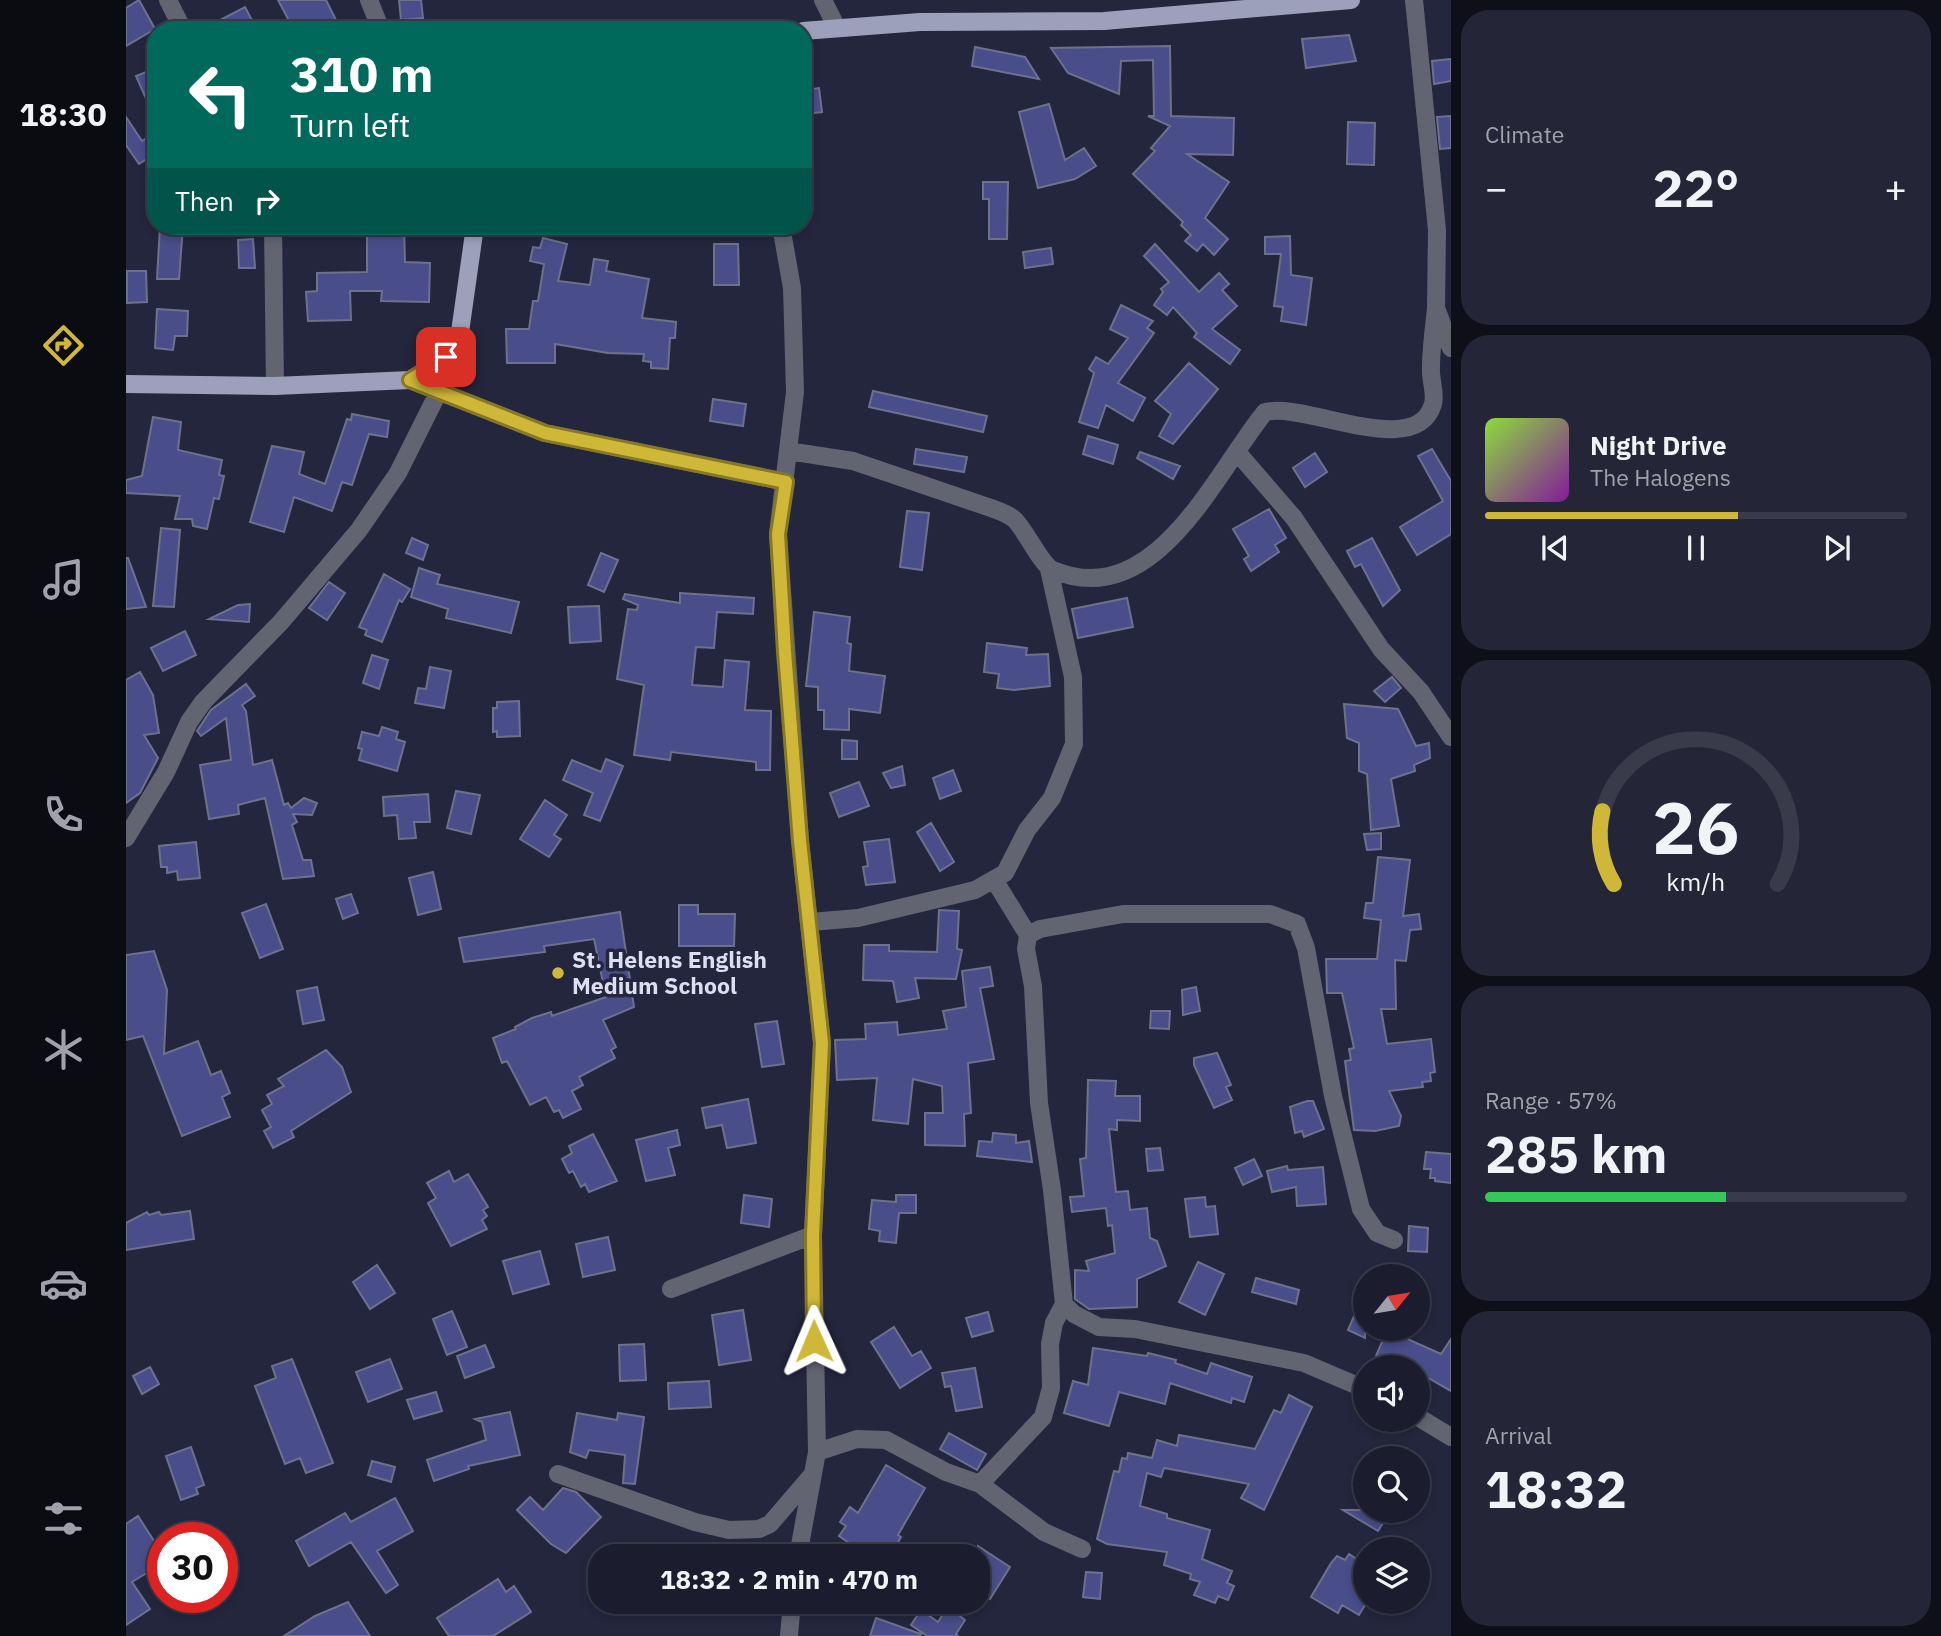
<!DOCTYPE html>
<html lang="en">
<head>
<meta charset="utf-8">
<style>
	:root { --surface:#1b1c2e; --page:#242536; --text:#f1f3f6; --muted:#a0a1aa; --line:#393a4a; --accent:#cfb837 }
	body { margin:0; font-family:"IBM Plex Sans",sans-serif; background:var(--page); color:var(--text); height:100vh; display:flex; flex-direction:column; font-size:26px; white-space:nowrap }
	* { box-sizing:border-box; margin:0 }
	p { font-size:23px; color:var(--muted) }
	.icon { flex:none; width:38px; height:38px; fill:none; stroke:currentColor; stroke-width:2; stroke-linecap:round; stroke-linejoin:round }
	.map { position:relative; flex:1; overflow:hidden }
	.panel { display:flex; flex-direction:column; gap:10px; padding:10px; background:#0f0f19; width:490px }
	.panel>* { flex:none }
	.guide { position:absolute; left:21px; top:21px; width:665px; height:214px; border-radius:28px; box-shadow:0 4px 10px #0003,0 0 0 2px var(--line); background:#00695c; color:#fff; overflow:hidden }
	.needle { width:46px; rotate:60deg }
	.tools { position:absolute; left:1227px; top:1264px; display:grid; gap:14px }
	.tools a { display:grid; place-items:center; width:77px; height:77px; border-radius:50%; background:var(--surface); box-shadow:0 4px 10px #0003,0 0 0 2px var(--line); font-size:35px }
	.speed { position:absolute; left:21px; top:1522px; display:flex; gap:14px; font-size:35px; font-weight:700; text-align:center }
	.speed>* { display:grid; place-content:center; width:91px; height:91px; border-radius:50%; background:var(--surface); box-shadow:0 4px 10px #0003,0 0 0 2px var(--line); line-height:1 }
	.speed .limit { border:10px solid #d22; background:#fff; color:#111 }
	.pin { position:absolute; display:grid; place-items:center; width:60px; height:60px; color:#fff; margin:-30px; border-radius:14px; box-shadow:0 4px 10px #0006 }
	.me { position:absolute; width:77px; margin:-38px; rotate:359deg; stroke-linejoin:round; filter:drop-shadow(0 0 5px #0008) }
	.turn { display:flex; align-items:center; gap:24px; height:147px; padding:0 28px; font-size:32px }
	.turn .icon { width:91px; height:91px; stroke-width:2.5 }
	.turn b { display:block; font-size:49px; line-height:60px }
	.then { display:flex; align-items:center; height:66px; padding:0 28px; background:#0003; gap:14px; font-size:26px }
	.big { font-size:52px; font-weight:700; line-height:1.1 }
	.panel .widget { flex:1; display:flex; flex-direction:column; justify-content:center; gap:10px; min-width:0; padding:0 24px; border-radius:28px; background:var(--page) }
	.panel .dial { align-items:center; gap:0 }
	.dial svg { height:182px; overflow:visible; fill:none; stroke:var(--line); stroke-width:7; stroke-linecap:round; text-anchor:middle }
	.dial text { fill:var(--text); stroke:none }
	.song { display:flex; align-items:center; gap:21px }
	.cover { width:84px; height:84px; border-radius:10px; background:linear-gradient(135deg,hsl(90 70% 55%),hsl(290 70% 35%)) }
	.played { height:7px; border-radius:4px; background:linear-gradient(90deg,var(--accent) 60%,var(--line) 60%) }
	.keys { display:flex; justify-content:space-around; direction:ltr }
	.heat { display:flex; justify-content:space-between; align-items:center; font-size:38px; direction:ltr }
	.charge { height:10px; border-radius:5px; background:linear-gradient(90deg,#34c759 57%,var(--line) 0) }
	.trip { position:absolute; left:462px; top:1544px; width:402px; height:70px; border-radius:28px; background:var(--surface); box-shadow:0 4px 10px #0003,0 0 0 2px var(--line); font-weight:700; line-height:70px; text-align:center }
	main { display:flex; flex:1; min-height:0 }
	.menu { display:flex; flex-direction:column; width:126px; justify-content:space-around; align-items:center; background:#0b0b12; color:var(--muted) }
	.menu .icon { width:49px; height:49px }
	.menu .current { color:var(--accent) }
	.menu b { font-size:32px; color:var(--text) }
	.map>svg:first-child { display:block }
	.building { fill:#494d89; stroke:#6d718e; stroke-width:2 }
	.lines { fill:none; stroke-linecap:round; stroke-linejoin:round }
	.minor { stroke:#636471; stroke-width:18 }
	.major { stroke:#9ca0ba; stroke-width:18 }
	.route-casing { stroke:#877824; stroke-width:18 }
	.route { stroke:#cfb837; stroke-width:12 }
	.poi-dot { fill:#cfb837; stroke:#24263e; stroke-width:2.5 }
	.labels { text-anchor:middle; stroke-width:7; stroke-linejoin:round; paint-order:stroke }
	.poi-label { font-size:23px; font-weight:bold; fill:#dddff0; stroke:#24263e; text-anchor:start }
</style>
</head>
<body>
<main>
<nav class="menu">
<b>18:30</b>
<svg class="icon current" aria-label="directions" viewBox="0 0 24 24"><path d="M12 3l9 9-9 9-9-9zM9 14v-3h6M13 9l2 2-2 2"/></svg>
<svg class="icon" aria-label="music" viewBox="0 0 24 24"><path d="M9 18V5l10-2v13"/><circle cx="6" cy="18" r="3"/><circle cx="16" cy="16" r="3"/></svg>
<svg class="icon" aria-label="phone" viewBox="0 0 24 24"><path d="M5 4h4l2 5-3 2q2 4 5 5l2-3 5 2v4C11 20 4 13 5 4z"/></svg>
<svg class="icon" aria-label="climate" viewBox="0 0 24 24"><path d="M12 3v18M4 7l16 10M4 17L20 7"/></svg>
<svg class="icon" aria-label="car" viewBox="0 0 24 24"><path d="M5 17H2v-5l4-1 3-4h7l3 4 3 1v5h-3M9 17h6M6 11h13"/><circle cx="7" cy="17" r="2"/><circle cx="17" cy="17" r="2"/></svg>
<svg class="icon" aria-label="filters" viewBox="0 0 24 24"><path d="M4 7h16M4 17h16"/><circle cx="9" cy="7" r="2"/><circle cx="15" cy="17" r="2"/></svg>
</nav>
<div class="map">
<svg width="1325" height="1636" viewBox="0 0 1325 1636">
	<rect width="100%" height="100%" fill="#24263e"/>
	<path class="building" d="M13,0L29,29L0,46V8Z
		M152,0H200L215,30H168Z
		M273,0H295L297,18L275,20Z
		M119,7L128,24L117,30H75Z
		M1223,35L1230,61L1180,68L1176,39Z
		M1044,46L1045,116L1108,118L1107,155L1061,154L1103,182L1079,218L1102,239L1088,255L1077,244L1071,251L1059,241L1065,235L1055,225L1057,222L1007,174L1029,151L1025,148L1044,126L1022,116H1028L1027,60L995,61L993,94L942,73L925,48Z
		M849,47L899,57L913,79L846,66Z
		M1325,59V81L1308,84L1306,61Z
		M30,68V121L10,76Z
		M693,88L696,112L679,114L677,90Z
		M923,104L939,160L958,148L970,166L949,179L912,188L893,112Z
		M1325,116V148L1314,149L1311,117Z
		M0,117L16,141L30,132V153L13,164L0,145Z
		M1222,122L1249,123L1248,165L1221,164Z
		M857,182H882L881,239H863V199H857Z
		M34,226H57L53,279H31Z
		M241,226H278L279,262L304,263L303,302L255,301L256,291H224L225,320L182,321L180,292L191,291V273L241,272Z
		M1164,236L1165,275L1186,278L1180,325L1155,321L1157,307L1148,306L1155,254H1139V237Z
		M417,238L441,244L432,281L464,285L468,259L482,261L480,271L523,279L516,318L550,322L549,338H544L542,369L525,368V362L517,361L518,354L482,353L429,344V363H381L380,329H403L407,301H412L418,264L404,261L407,247L414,248Z
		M127,239L129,268H113L112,240Z
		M588,244H612L613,285H588Z
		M1029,244L1073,292L1093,273L1103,284L1096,290L1111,306L1086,329L1114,350L1104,364L1068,337L1071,333L1047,307L1041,315L1028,305L1037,292L1035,289L1043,282L1018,256Z
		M925,248L927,264L899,268L897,252Z
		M1,271H20L21,302L1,303Z
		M995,305L1027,321L1021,328L1028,333L992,383L1019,398L1007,421L980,405L972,428L953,422L968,373L963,369L970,357L982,364L1002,338L984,329Z
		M31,309L62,311L61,336H49L47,350L29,348Z
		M1063,363L1092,389L1047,444L1033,436L1045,414L1029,401Z
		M747,391L861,416L857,432L743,407Z
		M587,399L620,404L617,426L584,421Z
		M226,414L263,421L261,437L243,434L226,485L216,482L206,511L168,497L158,532L124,522L146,446L178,452L173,474L199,484L221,419L225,420Z
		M27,417L55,422L52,450L96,460L93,475L98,476L93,499L88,498L81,529L67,526L66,519H49L54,496L0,493V480L16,476Z
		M962,436L992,445L987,464L957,454Z
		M790,449L841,457L838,472L788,464Z
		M1306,449L1325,481V534L1291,555L1274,527L1317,501L1292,456Z
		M1014,452L1054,466L1047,479L1011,458Z
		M1189,453L1201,472L1179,487L1167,468Z
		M1143,509L1160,538L1149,545L1153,552L1125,571L1118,559L1123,556L1107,529Z
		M781,511L803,513L796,570L774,567Z
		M35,528L54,530L48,607L27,606Z
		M286,538L302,545L297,560L280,553Z
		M1246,538L1274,590L1257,606L1235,564L1229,567L1221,551Z
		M475,553L492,560L478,592L462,585Z
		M0,558H2L20,607L0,609Z
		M293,568L314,575L311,584L393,602L385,633L320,618L322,609L285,597Z
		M258,574L284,589L276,602L273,600L256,642L239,635L241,630L233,627Z
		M203,582L219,593L201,620L183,608Z
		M554,593L628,598L627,614L591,612L588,648L570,647L566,685L597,687L599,660L623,662L619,710L645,711L644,770H630V762L545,752L544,760L508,755L518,685L491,679L502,609L511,610L512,605L497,599L499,594L554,603Z
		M1001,598L1007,627L952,638L946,609Z
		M124,604L123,622L83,619L112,605Z
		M473,606L475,641L444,643L442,607Z
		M688,612L724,617L721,643L725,644L723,671L759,676L754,713L723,709V730L698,729V710H692V687L680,686Z
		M59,631L70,655L37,671L25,648Z
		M861,643L901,648L900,655L922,654L924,686L888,690L871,688L873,674L858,672Z
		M246,655L262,660L253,689L237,683Z
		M304,667L325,671L318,708L289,703L292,688L300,689Z
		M14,672L27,695L33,733L18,735L32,758L14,793L0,803V680Z
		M1266,677L1275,688L1259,702L1248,691Z
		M120,684L129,696L116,705L120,711L127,765L146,760L158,805L162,803L165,808L178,798L191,803L186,815L167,814L171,822L166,825L177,860H185L188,876L157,879L139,798L112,805L113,814L83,819L74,765L105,760L100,718L75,736L71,731L85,710Z
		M393,701L394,736L371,737V731L367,732V708H371V702Z
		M1218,704L1272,709L1290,746L1303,743L1304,758L1288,765L1289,771L1265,779L1273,826L1245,830L1241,774L1233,771V743L1221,738Z
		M256,727L272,732L270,739L279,742L271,771L233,760L236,749L232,748L236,732L253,736Z
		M716,740L731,741V759H716Z
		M480,759L497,766L474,821L458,815L467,793L437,780L446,760L475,772Z
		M776,766L779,785L765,788L757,773Z
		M827,770L835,791L814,799L807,778Z
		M733,782L743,806L713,817L704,793Z
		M330,791L354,795L345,834L321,828Z
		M302,794L304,822H288L290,838L273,839L271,815L258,816L257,797Z
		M419,800L441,815L428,835L435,839L423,857L394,839Z
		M805,823L828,862L814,871L791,832Z
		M1255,833V849L1241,850L1238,834Z
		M763,839L769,882L740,885L737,867L742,866L738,842Z
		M70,842L74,878L52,880L51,871L41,873V867H35L33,846Z
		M1252,857L1284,860L1277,916L1293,914L1295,929L1284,930L1280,961L1269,960L1270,1009H1255L1261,1044L1305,1039L1309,1072L1304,1073L1305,1081L1296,1082L1297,1087L1263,1091L1275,1116L1273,1126L1249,1131L1228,1130L1219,1061L1225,1060L1223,1049L1228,1048L1216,993H1201L1200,959H1251L1255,920L1238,918L1240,903H1247Z
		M307,872L315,909L292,915L283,878Z
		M225,894L232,913L217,919L210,899Z
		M140,904L157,949L134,958L116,913Z
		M553,905H572V914H609L608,946H553Z
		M813,910L833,911L831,949L836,950L830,979L789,978L793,998L771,1002L767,981L737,980L738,945H763V951L811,952Z
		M494,912L508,1007L477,1020L490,1047L485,1050L489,1058L453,1077L457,1085L446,1091L455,1109L437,1118L433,1110L428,1112L420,1097L404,1105L381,1061L376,1063L367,1038L390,1029L389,1027L406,1018L425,1012L426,1016L480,997L468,939L418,946L419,952L338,962L333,938Z
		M28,951L41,990L38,1054L72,1041L85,1075L95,1071L104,1093L96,1097L104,1117L56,1136L17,1036L0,1040V955Z
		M864,967L867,986L854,988L868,1059L842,1063L845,1113L838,1114L839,1146L799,1145V1113H817L816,1086L787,1079L782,1124L747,1120L751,1078L711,1080L709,1040L740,1039L739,1024L771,1022L772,1035L821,1029L817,1011L840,1007L836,971Z
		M191,987L198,1020L177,1024L171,991Z
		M1070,987L1074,1011L1057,1015L1056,990Z
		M1025,1011H1044L1043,1029L1024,1028Z
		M651,1021L658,1064L636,1067L629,1024Z
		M200,1050L216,1067L225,1092L165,1131L168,1137L147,1148L138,1131L145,1127L136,1110L146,1104L141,1095L158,1086L152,1079Z
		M1091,1053L1105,1085L1100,1087L1106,1100L1088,1108L1068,1065V1058Z
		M962,1080L990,1081L989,1096H1014V1121L991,1120V1130L983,1129L990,1192L1002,1191L1004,1210L1021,1208L1024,1238L1031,1241L1040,1266L1011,1279V1307L963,1309L949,1299V1270L963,1271L960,1261L989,1253L986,1225L982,1226L980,1208L946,1212L944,1197L958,1196L954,1159L960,1158Z
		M622,1099L630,1143L601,1148L596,1125L580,1128L576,1108Z
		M1181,1101H1187L1198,1129L1178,1137L1176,1131L1169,1133L1164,1107Z
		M551,1130L554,1145L542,1148L549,1175L520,1181L510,1140Z
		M867,1133L890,1135V1143L903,1141L906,1162L851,1156L853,1141L866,1142Z
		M467,1134L491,1181L463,1192L459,1184L455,1187L447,1171L443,1173L436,1159L446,1153L443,1146Z
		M1034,1148L1037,1170L1022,1171L1020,1149Z
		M1300,1152L1325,1154V1183L1309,1181V1178H1304L1305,1169H1298Z
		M1128,1159L1136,1176L1117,1185L1109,1168Z
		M1161,1166L1162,1170L1197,1167L1200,1204L1171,1206L1170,1187L1146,1192L1141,1171Z
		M323,1171L328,1182L342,1174L362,1207L357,1210L361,1216L356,1220L361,1229L325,1246L302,1203L310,1198L301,1183Z
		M618,1195L646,1199L643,1227L615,1223Z
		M770,1195H790V1213H773L770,1243L753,1241L754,1231L743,1229L746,1200L770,1202Z
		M1079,1197L1080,1207L1089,1206L1092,1234L1064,1237L1059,1199Z
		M64,1211L68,1239L0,1250V1223L21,1212L23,1215L33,1212L35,1215Z
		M1283,1226L1302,1228L1301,1252L1282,1251Z
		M482,1237L489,1270L457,1277L450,1244Z
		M414,1251L423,1284L387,1294L377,1261Z
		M1072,1262L1098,1274L1079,1315L1053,1302Z
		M251,1265L269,1293L244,1309L227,1282Z
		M1130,1278L1173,1290L1170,1304L1126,1292Z
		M617,1310L625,1360L593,1365L586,1315Z
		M326,1311L341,1347L321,1355L307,1319Z
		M862,1312L867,1331L846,1337L840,1318Z
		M1228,1316L1239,1321V1338L1222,1330Z
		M768,1327L786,1356L795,1351L805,1368L774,1388L745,1342Z
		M1261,1330L1315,1354L1325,1339V1391L1292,1372V1367H1251L1254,1358L1250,1356Z
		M518,1344L520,1380L494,1381L493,1345Z
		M359,1345L368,1367L339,1378L331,1356Z
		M967,1348L1021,1356L1022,1353L1050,1360L1049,1363L1081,1374L1085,1363L1126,1377L1118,1402L1106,1398L1105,1403L1044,1383L1039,1404L993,1392L983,1426L938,1413L947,1381L962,1385Z
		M166,1359L207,1463L180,1473L174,1458L159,1464L129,1386L150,1378L146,1366Z
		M264,1359L276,1389L242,1402L230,1372Z
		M24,1367L33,1384L16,1394L7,1376Z
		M849,1368L856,1407L830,1411L825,1386L819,1387L816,1373Z
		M583,1381L585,1407L543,1409L542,1383Z
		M310,1392L316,1411L288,1419L281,1400Z
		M1163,1395L1186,1407L1138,1510L1115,1498L1123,1484L1038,1468L1035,1477L1021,1473L1014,1506L1041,1514V1518L1084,1530L1076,1559L1106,1571L1101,1583L1108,1586L1102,1600L1092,1596L1089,1603L1068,1595L1074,1582L1064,1579L1065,1574L1038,1565L1041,1552L981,1544L971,1539L988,1471L993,1472L996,1458L1001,1459L1002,1453L1026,1458L1031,1440L1051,1446L1053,1435L1129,1449L1148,1410L1155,1413Z
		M384,1412L394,1455L342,1466L343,1469L308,1481L301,1460L360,1440L356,1422L349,1419Z
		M451,1413L491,1420L492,1413L518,1417L509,1484L497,1483L499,1455L463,1450L460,1458L444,1452Z
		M823,1433L860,1454L851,1470L814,1449Z
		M65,1447L78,1485L70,1488L72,1494L55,1500L40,1456Z
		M246,1461L269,1467L265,1482L242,1475Z
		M760,1465L799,1488L772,1535L775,1537L764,1556H742L713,1536L720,1526L714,1522L724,1507L732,1513Z
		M437,1488L450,1492L475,1517L440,1553L425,1544L391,1510L404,1497L417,1510Z
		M269,1498L287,1531L251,1551L272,1585L260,1593L225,1542L183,1566L170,1541L219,1513L225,1522Z
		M1217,1510H1265L1252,1531Z
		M12,1516L37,1555V1563L6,1582L24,1609L0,1625V1524Z
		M852,1546L884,1567L864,1599L860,1597L834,1616L839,1620L830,1634L832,1636H801L785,1625L795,1610L812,1622L825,1601H852Z
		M1223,1554L1239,1564V1605L1233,1615L1216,1605L1212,1613L1185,1597L1205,1563L1211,1556L1219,1560Z
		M960,1572L976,1573L974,1599L957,1597Z
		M372,1579L380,1592L388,1586L405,1612L367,1636H323L311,1618Z
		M222,1602L244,1636H158L189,1616Z
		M750,1618L795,1634L794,1636H744Z"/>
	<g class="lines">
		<path class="minor" d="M42,0L57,30
			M243,0L255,30
			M697,0L711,28
			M1288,0L1311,230L1310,308L1325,348
			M147,226L149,386
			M655,226L666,288L669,392L652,534L674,840L696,1043L687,1235L691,1452L672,1556
			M284,380L419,433L660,482
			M662,451L727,461L865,508C873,511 883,514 889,520C900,531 916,566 927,570C1029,613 1089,473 1139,412C1181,402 1290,461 1307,404C1310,394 1304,379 1305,367C1305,348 1308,328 1310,308
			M1111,452L1168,518L1255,649L1295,692L1325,737
			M0,838L40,772L63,722L77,702L155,622L233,530L272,473L312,393
			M869,881L902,935
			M685,922L732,918L849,890L879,873L901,830L926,798L948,744L947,677L923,569
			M545,1289L687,1235
			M938,1304L948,1314L973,1327L1009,1329L1178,1363L1239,1389
			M1292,1417L1325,1437
			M691,1452L731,1439L760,1440L820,1472L854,1484L918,1532L956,1549
			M432,1474L569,1522L603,1530L633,1529L644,1524L686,1475
			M854,1484L917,1417L925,1388L924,1344L928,1323L938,1304L926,1190L913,1103L907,986L900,949L902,935L914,929L997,914H1144L1171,924L1180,948L1207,1096L1235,1209L1251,1233L1268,1240
			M663,1636L666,1601"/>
		<path class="major" d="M677,31L794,22L978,21L1225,0
			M0,384L149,386L284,380L320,357L334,332L349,226"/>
	</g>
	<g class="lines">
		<defs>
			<path id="route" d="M320,357L284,380L419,433L660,482L652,534L659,652L674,841L696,1043L687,1235L688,1341"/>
		</defs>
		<use href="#route" class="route-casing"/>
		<use href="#route" class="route"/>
	</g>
	<circle class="poi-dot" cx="432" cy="973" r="7"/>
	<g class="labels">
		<g class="poi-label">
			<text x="446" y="968">St. Helens English<tspan x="446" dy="26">Medium School</tspan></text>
		</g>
	</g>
</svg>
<div class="tools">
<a><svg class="needle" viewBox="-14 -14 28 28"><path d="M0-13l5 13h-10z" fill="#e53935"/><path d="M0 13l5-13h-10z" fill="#a0a1aa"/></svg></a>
<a><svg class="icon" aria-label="sound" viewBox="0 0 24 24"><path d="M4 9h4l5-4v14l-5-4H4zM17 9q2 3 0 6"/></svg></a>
<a><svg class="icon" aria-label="search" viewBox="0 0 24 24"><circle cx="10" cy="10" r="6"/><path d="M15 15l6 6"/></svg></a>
<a><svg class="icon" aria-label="layers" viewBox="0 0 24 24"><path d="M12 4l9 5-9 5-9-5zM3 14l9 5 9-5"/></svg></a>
</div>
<div class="speed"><div class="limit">30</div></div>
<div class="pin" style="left:320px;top:357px;background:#d93025"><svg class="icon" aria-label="arrive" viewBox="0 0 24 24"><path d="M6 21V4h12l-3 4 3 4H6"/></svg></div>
<svg class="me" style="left:688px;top:1341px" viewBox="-20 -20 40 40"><path d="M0-17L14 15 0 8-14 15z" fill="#cfb837" stroke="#fff" stroke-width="4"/></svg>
<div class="trip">18:32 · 2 min · 470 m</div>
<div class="guide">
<div class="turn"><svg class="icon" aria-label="left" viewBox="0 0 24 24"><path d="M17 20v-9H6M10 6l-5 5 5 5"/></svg><div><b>310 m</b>Turn left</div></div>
<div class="then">Then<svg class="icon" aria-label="right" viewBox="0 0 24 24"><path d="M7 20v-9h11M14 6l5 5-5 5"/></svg></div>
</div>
</div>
<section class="panel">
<div class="widget"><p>Climate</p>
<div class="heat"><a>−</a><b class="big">22°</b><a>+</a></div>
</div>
<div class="widget">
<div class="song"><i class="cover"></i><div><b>Night Drive</b><p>The Halogens</p></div></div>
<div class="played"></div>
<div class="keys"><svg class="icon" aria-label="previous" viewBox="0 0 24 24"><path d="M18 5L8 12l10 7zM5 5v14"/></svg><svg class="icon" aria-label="pause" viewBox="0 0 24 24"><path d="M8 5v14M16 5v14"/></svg><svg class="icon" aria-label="next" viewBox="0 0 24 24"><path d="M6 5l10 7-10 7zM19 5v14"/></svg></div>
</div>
<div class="widget dial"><svg viewBox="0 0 100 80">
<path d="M14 69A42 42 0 1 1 86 69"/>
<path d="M14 69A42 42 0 0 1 9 37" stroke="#cfb837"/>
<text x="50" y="56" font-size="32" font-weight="700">26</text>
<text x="50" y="72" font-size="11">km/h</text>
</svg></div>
<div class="widget"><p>Range · 57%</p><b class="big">285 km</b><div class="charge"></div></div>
<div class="widget"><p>Arrival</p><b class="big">18:32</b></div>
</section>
</main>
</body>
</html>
